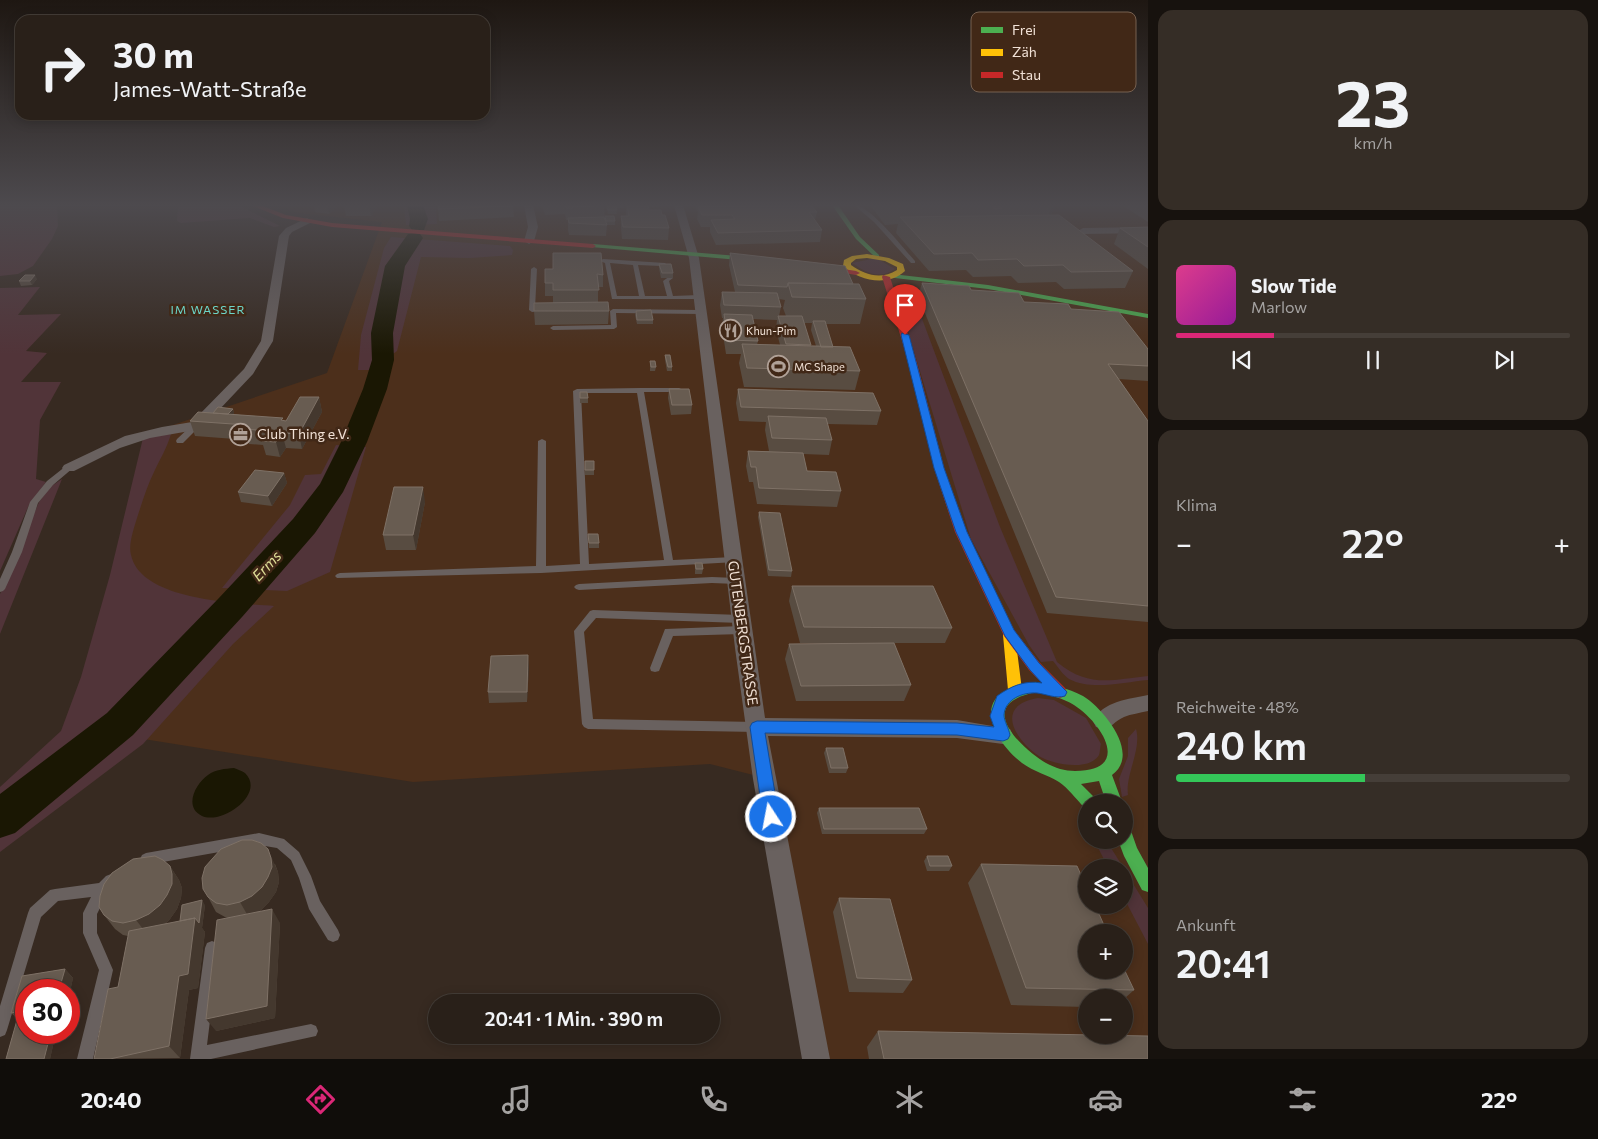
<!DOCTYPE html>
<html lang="de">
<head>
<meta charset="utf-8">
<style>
	:root { --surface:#292019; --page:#352d26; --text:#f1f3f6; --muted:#a5a3a2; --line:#453e38; --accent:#db2777 }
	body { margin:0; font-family:Commissioner,sans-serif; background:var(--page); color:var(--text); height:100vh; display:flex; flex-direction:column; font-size:19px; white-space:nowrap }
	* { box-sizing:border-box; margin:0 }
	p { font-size:16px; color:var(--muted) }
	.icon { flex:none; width:28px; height:28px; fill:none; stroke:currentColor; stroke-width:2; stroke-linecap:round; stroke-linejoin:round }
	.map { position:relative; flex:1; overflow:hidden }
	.details { display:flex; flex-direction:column; gap:10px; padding:10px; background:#17120e; width:450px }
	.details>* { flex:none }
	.guide { position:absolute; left:15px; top:15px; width:475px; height:105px; border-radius:15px; box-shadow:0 2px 12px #0003,0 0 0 1px var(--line); background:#292019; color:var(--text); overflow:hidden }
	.buttons { position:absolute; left:1078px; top:794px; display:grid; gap:10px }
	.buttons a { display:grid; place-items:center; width:55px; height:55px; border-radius:50%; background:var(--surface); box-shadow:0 2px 12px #0003,0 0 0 1px var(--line); font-size:25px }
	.speed { position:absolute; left:15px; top:979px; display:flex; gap:10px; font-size:25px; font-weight:700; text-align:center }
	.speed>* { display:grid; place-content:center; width:65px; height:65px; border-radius:50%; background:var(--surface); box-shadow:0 2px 12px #0003,0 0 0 1px var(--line); line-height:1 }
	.speed .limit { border:8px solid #d22; background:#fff; color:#111 }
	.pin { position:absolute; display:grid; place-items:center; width:42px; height:42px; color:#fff; margin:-51px -21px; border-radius:50% 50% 50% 0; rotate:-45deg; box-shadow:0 0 5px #0007 }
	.pin .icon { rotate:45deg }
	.me { position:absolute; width:55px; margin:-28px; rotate:349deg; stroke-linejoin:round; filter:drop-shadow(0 0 4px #0008) }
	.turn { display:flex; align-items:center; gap:18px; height:105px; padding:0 15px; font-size:22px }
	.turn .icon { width:65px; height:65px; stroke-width:2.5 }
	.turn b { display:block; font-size:35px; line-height:42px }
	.big { font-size:38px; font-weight:600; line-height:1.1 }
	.details .tile { flex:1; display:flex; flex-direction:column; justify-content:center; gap:8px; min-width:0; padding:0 18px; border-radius:15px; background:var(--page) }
	.details .dial { align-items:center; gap:0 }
	.dial b { font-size:65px; line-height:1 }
	.song { display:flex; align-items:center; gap:15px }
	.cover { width:60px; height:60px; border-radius:8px; background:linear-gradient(135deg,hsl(330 70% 55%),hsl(300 70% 35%)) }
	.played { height:5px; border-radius:2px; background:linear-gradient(90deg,var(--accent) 25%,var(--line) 25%) }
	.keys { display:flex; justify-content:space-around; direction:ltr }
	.heat { display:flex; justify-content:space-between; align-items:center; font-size:28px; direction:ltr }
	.charge { height:8px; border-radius:4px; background:linear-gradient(90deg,#34c759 48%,var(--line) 0) }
	.trip { position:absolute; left:428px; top:994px; width:292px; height:50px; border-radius:25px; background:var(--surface); box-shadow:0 2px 12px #0003,0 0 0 1px var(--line); font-weight:600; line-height:50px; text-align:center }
	.tabs { display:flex; height:80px; justify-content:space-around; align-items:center; background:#100d0a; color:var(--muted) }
	.tabs .icon { width:35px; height:35px }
	.tabs .on { color:var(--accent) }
	.tabs b { font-size:22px; color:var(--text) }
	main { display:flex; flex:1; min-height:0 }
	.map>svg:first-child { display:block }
	.built { fill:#4c2f1b; fill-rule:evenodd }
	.green { fill:#513439 }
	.water { fill:#1a1703 }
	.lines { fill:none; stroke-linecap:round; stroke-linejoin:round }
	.river { fill:#1a1703; fill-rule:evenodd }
	.lane { fill:#69615f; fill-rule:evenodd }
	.street { fill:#69615f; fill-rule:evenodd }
	.fast { fill:#4caf50; fill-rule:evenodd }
	.slow { fill:#ffc107; fill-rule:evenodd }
	.jam { fill:#c62828; fill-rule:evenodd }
	.wall { fill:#584c41; fill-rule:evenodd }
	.shaded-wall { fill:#44382e }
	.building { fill:#685c51; stroke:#7e7166 }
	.route { fill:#1a73e8; stroke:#114b97 }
	.labels { text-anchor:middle; stroke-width:5; stroke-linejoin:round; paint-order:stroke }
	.far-poi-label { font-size:11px; fill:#f1e1d6; stroke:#412817; text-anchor:start }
	.far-neighbourhood-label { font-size:12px; letter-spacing:1px; fill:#6cd5c8; stroke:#412817 }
	.poi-label { font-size:14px; fill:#f1e1d6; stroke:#412817; text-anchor:start }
	.street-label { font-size:14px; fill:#f1e1d6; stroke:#412817 }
	.water-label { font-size:15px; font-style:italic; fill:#dfde97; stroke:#412817 }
	.key { fill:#412817; stroke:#766050; stroke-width:1 }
	.key-label { font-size:14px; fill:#f1e1d6 }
</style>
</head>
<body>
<main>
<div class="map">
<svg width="1148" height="1059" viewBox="0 0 1148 1059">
	<rect width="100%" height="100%" fill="#372a21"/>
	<path class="built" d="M277,205H1148V1059H819L765,778L710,764L413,782L81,729L158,430L327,373L382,222L299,213ZM1086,802H1124V840H1086ZM1086,868H1124V905H1086ZM1086,932H1124V970H1086ZM1086,998H1124V1035H1086Z"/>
	<path class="green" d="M0,205H57L58,226L52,239L33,266L18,274L0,276Z
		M178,205H238L280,226L274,227L250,218L181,223L177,221Z
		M404,205H436L437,224L406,225Z
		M391,237L510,246L513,250L512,255L470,258L421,257L397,351L371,370H358L361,335L384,248Z
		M876,258L895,269C879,280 867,273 852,263Z
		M40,287L18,315L61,314L26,351L47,353L21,382H61L40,420L36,479L46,482L29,505L0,571V288Z
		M895,289L912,292L1000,527L1057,662C1089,688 1110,680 1148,676V680C1124,682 1092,691 1069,679C1063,675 1058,667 1053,661L1041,662L1029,645L971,539Z
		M171,434C167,448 160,459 154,472C147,486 142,503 137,518C134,528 128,545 131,555C141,601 238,603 274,606L233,644L143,744L0,852V787L61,731L81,677L110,575L143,438Z
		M336,445L366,447L330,572L287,591L222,588L290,505L305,475L321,474Z
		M62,479L0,634V594L39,502L50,487Z
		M1038,698L1054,700L1086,718L1101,744C1100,747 1100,753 1099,755C1089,772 1051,764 1039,756C1013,738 995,705 1038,698Z
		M1136,729C1142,749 1125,775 1128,795L1122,797L1119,779L1128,756V738Z
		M1094,840H1106L1123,867H1108Z
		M1124,869L1148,908V944L1124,898Z"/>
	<path class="water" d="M234,768C237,769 242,771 245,773C266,793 223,825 202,816C183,807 196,783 208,775C216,769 225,769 234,768Z"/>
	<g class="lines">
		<path class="river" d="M407,205H423L428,219L424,230L418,231L412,230L409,226L410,219Z
			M414,233L420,234L423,238L405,266L393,333L394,360L387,389L367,442L343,492L315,533L242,617L133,735L15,833L0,838V794L107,713L218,599L293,519L320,484L341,442L363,389L372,360L371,333L385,266L408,234Z"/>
		<path class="lane" d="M854,205C870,205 903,248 915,261V263H911L874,222Z
			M603,259L665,263L670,268L669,269H665L661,266L638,265L645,296H667L663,281L670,276L673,278L669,281L673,296L699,295L702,297L699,299H612L605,263L600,261ZM610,263L633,265L639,296H617Z
			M534,267L537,269L535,308L547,309V311L532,312L529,310L531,269Z
			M613,309L701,310L704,312L701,314L616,313L617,327L614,329L553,330L550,328L553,326L611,325L610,311Z
			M640,388H679L683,390L679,392H644L673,560L733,557L736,558L738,560L736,562L541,573L337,578L335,576L337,574L340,573L536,566L538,441L542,439L546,441V566L580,564L573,391L577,389ZM581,393H637L664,560L589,564Z
			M193,424H196L200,426L183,443H177L176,441L177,439Z
			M66,466H69L73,468L53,485L38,503L22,552L5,589L3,591L0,592V579L12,552L30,502L47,481Z
			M712,577L736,578L739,579L741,581L739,583L736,584L712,583L579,590L576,589L574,587L576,585L579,584Z
			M593,610L741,615L744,616L746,619L744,622L741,623L596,618L584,632L593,719L757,722L761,724L763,727L761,730L757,732L588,729L584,727L582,724L574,631L590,611Z
			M742,626L746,627L747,630L746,633L742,634L673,636L659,671L655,672L651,671L650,668L665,629Z
			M259,833L284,839L299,852L311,876L320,901L338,930L340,935L338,940L333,942L328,940L309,909L299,878L291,860L277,848L259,845L146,865L142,863L140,859L142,855L146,853Z
			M111,874L116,876L117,880L116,884L107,894L97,914V933L113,970L93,1059H77L99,970L83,933V913L91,897L58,901L41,917L7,1030L5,1035L0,1037V1006L28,913L30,908L50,890L55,889L99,883L106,876Z
			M212,941L217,943L219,948L207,1045L311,1024L316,1026L318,1031L316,1036L211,1059H190L205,948L207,943Z"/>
		<path class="street" d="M524,205H533L538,227L534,241L529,244L524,241L528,227Z
			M674,205H683L699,258L765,718L957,720L1010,729L1013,735L1010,741L1003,744L957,738L768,736L830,1059H802L753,779L735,648L689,258Z
			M307,218L312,221L310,223L292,232L289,236L273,341L253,374L201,429L150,438L120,448L74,471H64L62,468L64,465L125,436L162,427L192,422L244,369L261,341L279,236L286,228Z
			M1148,227V233L1083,234L1078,231L1083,228Z
			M1148,695V711C1140,713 1131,714 1124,717C1112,722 1111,732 1096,727L1093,721C1103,701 1129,699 1148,695Z"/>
		<path class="fast" d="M832,205H838L860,237L879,255V257H875L856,239Z
			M593,244L762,258L766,260L762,262L591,247V245Z
			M892,274L988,285L1148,314V318L988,289L895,278H892Z
			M1035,682C1051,685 1068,688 1083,696C1104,709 1141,754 1112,775L1122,802H1106L1099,781L1081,784L1094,797L1097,802H1086V808L1084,807C1076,799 1068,788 1059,782C1048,775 1034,772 1022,763C1000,747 972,705 1009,689C1017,685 1027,684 1035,682ZM1035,692C1049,695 1063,698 1074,705C1103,724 1132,771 1075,771C1065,771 1055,768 1046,763C1032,755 993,724 1008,705C1015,697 1025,695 1035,692Z
			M1124,826L1130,828L1137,848L1148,868V892L1142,890L1124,856L1118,840H1124Z"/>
		<path class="slow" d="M867,254L889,258L903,264L905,271C888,287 859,281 843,266L844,260L852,256ZM867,258L885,261L897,267V270C881,280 865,275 851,265V263L856,259Z
			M1009,630L1014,632L1015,635L1022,690L1020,694L1015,696L1010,694L1008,690L1003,635L1004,632Z"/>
		<path class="jam" d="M250,205H260L286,215L332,223L593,244L596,246L593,248L332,227L283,218Z
			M812,264L856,271L860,273L856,275L815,268L811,266Z
			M883,275L890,277L917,363L944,468L967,532L1014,630L1039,662L1065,688L1067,692L1065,696L1060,698L1055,696L1029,670L1004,636L955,532L934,468L909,363L882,277Z"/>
	</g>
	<path class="wall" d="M314,205H339L329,214L315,212Z
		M344,205H377V207L373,211V214L371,216H346Z
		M513,205L514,217L439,221L438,209Z
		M542,205H604L605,219L615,221V225H607L606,236L569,235L568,230V220H566L565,214L545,215Z
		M605,205H624V208H616L617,214H608L607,209H606Z
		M626,205H660V207H649V210L662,215L669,228L668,240L622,239L621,228V216H626Z
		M694,205H811L817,212L815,220L822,230L820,242L716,245L710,232V227H701L697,219L698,212Z
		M870,205H1055L1051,215L1133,271L1125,288L1064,289L1056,282L1018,283L1011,276L973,277L966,270L929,271L896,233L898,224L885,225Z
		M1122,205H1148V222Z
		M1148,227V269L1114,244L1120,228Z
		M730,253L853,284L866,299L860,324H825L833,347L860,371L855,390L744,387L739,363L741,354H726L722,328L723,318H722L720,305L722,292H735L729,265ZM779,299L785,300L783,308L786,316H779L781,307ZM753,319L777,320L776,329L780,345H757L758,341ZM804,323H812L811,330L816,346H811Z
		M659,264L673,273V278H661L659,268Z
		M545,269L603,275V287H598V302L609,311L608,324L535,325L534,311L553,303V296H545Z
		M37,279L32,285L21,286L19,281Z
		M922,283L971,290L1024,302L1071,309L1148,349V381L1119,379L1148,421V622L1047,613L918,296Z
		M636,311L653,320V324H637L635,315Z
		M665,355L672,367V371H667L665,360Z
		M650,361L656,367L655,371H650Z
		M669,389L692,405L691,414L671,415L668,398Z
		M738,389L881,411L877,425L827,424L832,440L829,455L803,454L807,471L841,491L837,507L757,504L753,482H749L746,466L748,451H769L765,430L766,422L739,421L736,403Z
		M580,392L588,398V403H580Z
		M319,397L322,412L302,449L286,448L280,457L266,455L263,445L249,444L248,440L195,436L190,421L213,413L233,409L234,413L233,414L286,421Z
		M585,461L594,470V475H585Z
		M284,473L287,483L272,506L241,502L238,492Z
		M425,502L416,550H386L383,535Z
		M759,512L792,571L791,577L768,576L758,517Z
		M588,534L599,543V548H589Z
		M695,563L703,569L702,574H695Z
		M792,586L952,628L945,643H894L911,685L904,701H796L785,659L789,644L875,643H800L789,601Z
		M529,666L527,702L489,703L488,692Z
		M826,748L848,768L846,773H829L824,753Z
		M819,808L927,829L924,834H822L817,813Z
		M927,856L952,866L949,871H927L924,861Z
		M275,864L278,872L279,882L276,892L269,902L260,911L257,912L280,923L275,1018L216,1031L228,918L225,917L216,912L208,897Z
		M981,864L1134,990L1124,999V998H1086V1007L1011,1005L968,883Z
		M170,866L179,880L182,888L181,898L177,909L170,919L165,924L180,921L205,905L202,928L205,932L198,988L189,990L180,1058L94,1059L118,987L128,936L123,935L115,929L104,915Z
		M839,898L912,980L903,993L849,992L833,912Z
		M65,969L73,978L69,996V990H26V1032H56L50,1059H6L17,1020H19L11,1013L22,976Z
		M878,1031L1148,1059H869L867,1047Z"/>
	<path class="shaded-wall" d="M328,205H339L329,214Z
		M369,205H377V207L373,211V214L371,216Z
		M1052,205H1055L1049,221L1046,224Z
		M35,275L37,279L32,285L30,281Z
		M319,397L322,412L302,449L299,434Z
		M233,409L234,413L228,420L227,415Z
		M282,433L286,448L280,457L276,442Z
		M284,473L287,483L272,506L268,496Z
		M423,487L425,502L416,550L413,535Z
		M528,655L529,666L527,702V692Z
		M268,849L278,872L279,882L276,892L269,902L260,911L248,916L240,902Z
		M170,866L179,880L182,888L181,898L177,909L170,919L160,928L147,934L136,920Z
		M202,900L205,905L202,928L205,932L198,988L189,990L180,1058L169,1046L179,976L195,918Z
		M272,909L280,923L275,1018L216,1031L206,1019Z
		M65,969L73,978L69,996V990H59Z
		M51,1032H56L50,1059H44Z"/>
	<path class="building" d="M439,205H513V206L438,209Z
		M566,205H573V208H566Z
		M574,205H593L594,206L575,207Z
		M627,205H648L649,210H661L662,215H665L669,228L623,227L621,216H629Z
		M765,205H811L817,212H809L822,230L718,233L711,220L735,219L732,215H702L698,207Z
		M991,205H999L1002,208L995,209Z
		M607,207H616L617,210H608Z
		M1059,215L1133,271L1071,272L1063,265L1024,266L1017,259L978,260L972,253L934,254L900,217Z
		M605,216H614L615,221H606Z
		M604,217L607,225L569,223L568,218Z
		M1148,227V247L1120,228Z
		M553,253H601L603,275L597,274L599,290H553V283H545V269H553Z
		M730,253L845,266L853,284L788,283L787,287L738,285Z
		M659,264H671L673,273H662Z
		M25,275H35L30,281H19Z
		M788,283L859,284L866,299L792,297Z
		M922,283L969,286L971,290L1019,293L1024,302L1068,304L1071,309L1119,312L1148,349V366L1108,364L1148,421V606L1056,597Z
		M722,292L777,293L781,307L724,305Z
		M608,302L609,311H534V303Z
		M651,310L653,320H637L636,311Z
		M724,314L752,315L758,341L728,340Z
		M778,316H802L811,345L786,344Z
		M813,321H825L833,347H821Z
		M742,344L850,347L860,371L747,368Z
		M665,355H670L672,367H668Z
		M650,361H655L656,367H651Z
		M669,389H689L692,405H672Z
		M738,389L873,393L881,411L741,407Z
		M580,392H587L588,398H580Z
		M300,397H319L299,434L282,433L276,442L262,441L268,431L245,429L247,425L190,421L198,412L283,418L281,420L286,421Z
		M218,407L233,409L228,414L213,413Z
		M768,416L826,418L832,440L772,438Z
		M748,451L803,453L807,471L836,472L841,491L759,488L756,467H751Z
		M585,461H594V470H585Z
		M255,470L284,473L268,496L238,492Z
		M394,487H423L413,535H383Z
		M759,512L780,513L792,571L769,570Z
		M588,534H598L599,543H589Z
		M695,563H702L703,569H696Z
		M792,586H933L952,628L804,627Z
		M894,643L911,685L801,686L789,644Z
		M528,655L527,692H488L491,656Z
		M826,748H843L848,768H831Z
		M819,808H919L927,829H824Z
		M242,840H252L261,843L268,849L271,858L272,867L268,877L262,887L252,896L240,902L227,905L216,903L208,897L203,889L202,878L205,867L221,849Z
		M155,856L163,860L170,866L172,874V884L167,895L160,905L149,914L136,920L123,923L112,921L104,915L99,907L100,896L104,884L112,873L133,859Z
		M927,856H948L952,866H930Z
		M981,864L1077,866L1086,886V905H1095L1107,932H1086V970H1124V969L1134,990L1026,988Z
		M839,898L890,899L912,980L857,978Z
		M202,900L199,923L195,918L180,921L182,905Z
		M272,909L267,1006L206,1019L217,920Z
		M195,918L188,974L179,976L169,1046L110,1059H94L108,989L118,987L129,931Z
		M65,969L59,990H26V1010L11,1013L22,976Z
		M26,1018V1032H51L44,1059H6L17,1020Z
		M878,1031L1148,1036V1059H884Z"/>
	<linearGradient id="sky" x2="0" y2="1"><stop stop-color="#1e1712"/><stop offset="0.58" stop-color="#4d4a4e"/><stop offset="1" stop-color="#4d4a4e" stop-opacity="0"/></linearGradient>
	<rect width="1148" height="354" fill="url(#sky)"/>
	<path class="route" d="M902,333L909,335L944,468L967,532L1014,630L1039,663L1067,692L1065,696C1056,699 1046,694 1037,693C1023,692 1005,699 1004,715C1004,721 1009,729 1010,735L1008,739L1003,741L957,735L765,733L779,817L777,822L771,824L766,822L763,817L750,727L752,723L757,721L957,723L994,727L990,716L997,696C1011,686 1025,680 1042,683L1030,670L1005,636L956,532L934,468L901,335Z"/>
	<defs>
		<symbol id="restaurant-ring" viewBox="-11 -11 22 22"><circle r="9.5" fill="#412817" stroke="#b0a197" stroke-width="1.5"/><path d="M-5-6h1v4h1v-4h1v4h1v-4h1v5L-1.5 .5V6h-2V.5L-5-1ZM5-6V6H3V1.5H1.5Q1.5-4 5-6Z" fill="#b0a197"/></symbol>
		<symbol id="stadium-ring" viewBox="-11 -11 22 22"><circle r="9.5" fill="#412817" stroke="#b0a197" stroke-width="1.5"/><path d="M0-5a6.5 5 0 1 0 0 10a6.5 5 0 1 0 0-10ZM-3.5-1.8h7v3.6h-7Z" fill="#b0a197"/></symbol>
		<symbol id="office-ring" viewBox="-11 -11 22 22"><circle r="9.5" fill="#412817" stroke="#b0a197" stroke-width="1.5"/><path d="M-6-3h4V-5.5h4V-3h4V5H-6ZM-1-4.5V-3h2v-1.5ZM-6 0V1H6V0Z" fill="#b0a197"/></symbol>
	</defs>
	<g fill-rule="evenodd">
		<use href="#restaurant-ring" x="718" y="318" width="25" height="25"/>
		<use href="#stadium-ring" x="766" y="354" width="25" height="25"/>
		<use href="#office-ring" x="228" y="422" width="25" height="25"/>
	</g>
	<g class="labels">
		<g class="far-poi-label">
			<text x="746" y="335">Khun-Pim</text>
			<text x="794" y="371">MC Shape</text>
		</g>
		<g class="far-neighbourhood-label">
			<text x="208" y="314">IM WASSER</text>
		</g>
		<g class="poi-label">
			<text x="257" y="439">Club Thing e.V.</text>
		</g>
		<g class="street-label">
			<text transform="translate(743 633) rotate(82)" y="5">GUTENBERGSTRASSE</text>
		</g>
		<g class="water-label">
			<text transform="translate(267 566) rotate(-47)" y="5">Erms</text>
		</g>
	</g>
	<rect x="971" y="12" width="165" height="80" rx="8" class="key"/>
	<rect x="981" y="27" width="22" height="6" fill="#4caf50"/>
	<rect x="981" y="49" width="22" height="7" fill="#ffc107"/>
	<rect x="981" y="72" width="22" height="6" fill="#c62828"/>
	<g class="key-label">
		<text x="1012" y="35">Frei</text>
		<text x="1012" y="57">Zäh</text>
		<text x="1012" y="80">Stau</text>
	</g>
</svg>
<div class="buttons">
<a><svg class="icon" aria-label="search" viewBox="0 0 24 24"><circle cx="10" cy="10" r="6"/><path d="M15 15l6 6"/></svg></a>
<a><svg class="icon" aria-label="layers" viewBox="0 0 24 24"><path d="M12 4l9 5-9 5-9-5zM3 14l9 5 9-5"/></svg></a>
<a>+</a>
<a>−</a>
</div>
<div class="speed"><div class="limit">30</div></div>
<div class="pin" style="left:905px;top:335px;background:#d93025"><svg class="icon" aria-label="arrive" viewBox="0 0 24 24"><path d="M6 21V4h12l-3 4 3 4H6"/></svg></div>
<svg class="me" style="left:771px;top:817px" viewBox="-20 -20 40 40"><circle r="17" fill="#1a73e8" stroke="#fff" stroke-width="3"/><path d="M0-11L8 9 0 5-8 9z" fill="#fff"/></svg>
<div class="trip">20:41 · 1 Min. · 390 m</div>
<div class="guide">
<div class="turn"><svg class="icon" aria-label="right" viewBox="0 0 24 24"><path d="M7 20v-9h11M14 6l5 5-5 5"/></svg><div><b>30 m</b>James-Watt-Straße</div></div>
</div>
</div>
<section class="details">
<div class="tile dial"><b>23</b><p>km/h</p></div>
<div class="tile">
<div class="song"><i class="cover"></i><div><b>Slow Tide</b><p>Marlow</p></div></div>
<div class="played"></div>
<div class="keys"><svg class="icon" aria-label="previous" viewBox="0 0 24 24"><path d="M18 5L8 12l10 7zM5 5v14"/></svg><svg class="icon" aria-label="pause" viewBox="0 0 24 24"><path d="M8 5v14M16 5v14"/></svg><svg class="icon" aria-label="next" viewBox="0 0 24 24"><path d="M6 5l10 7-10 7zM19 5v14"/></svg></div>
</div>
<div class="tile"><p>Klima</p>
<div class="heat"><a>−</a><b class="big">22°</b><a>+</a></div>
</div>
<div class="tile"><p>Reichweite · 48%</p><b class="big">240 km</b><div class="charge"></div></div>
<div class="tile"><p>Ankunft</p><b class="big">20:41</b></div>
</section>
</main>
<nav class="tabs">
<b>20:40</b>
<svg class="icon on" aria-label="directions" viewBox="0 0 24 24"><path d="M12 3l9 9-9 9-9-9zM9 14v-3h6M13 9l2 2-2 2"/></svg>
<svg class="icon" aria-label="music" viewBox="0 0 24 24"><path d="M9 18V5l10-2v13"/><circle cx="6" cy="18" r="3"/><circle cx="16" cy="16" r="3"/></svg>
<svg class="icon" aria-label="phone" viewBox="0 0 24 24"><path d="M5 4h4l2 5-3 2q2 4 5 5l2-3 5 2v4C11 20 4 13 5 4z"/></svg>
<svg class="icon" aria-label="climate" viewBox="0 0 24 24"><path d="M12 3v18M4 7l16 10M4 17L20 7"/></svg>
<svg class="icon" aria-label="car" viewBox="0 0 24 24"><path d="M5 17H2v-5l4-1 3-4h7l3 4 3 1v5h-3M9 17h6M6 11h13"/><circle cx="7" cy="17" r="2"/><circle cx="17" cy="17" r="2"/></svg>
<svg class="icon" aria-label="filters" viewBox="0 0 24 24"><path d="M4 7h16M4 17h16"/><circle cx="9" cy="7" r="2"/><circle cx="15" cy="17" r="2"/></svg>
<b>22°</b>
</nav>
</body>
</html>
